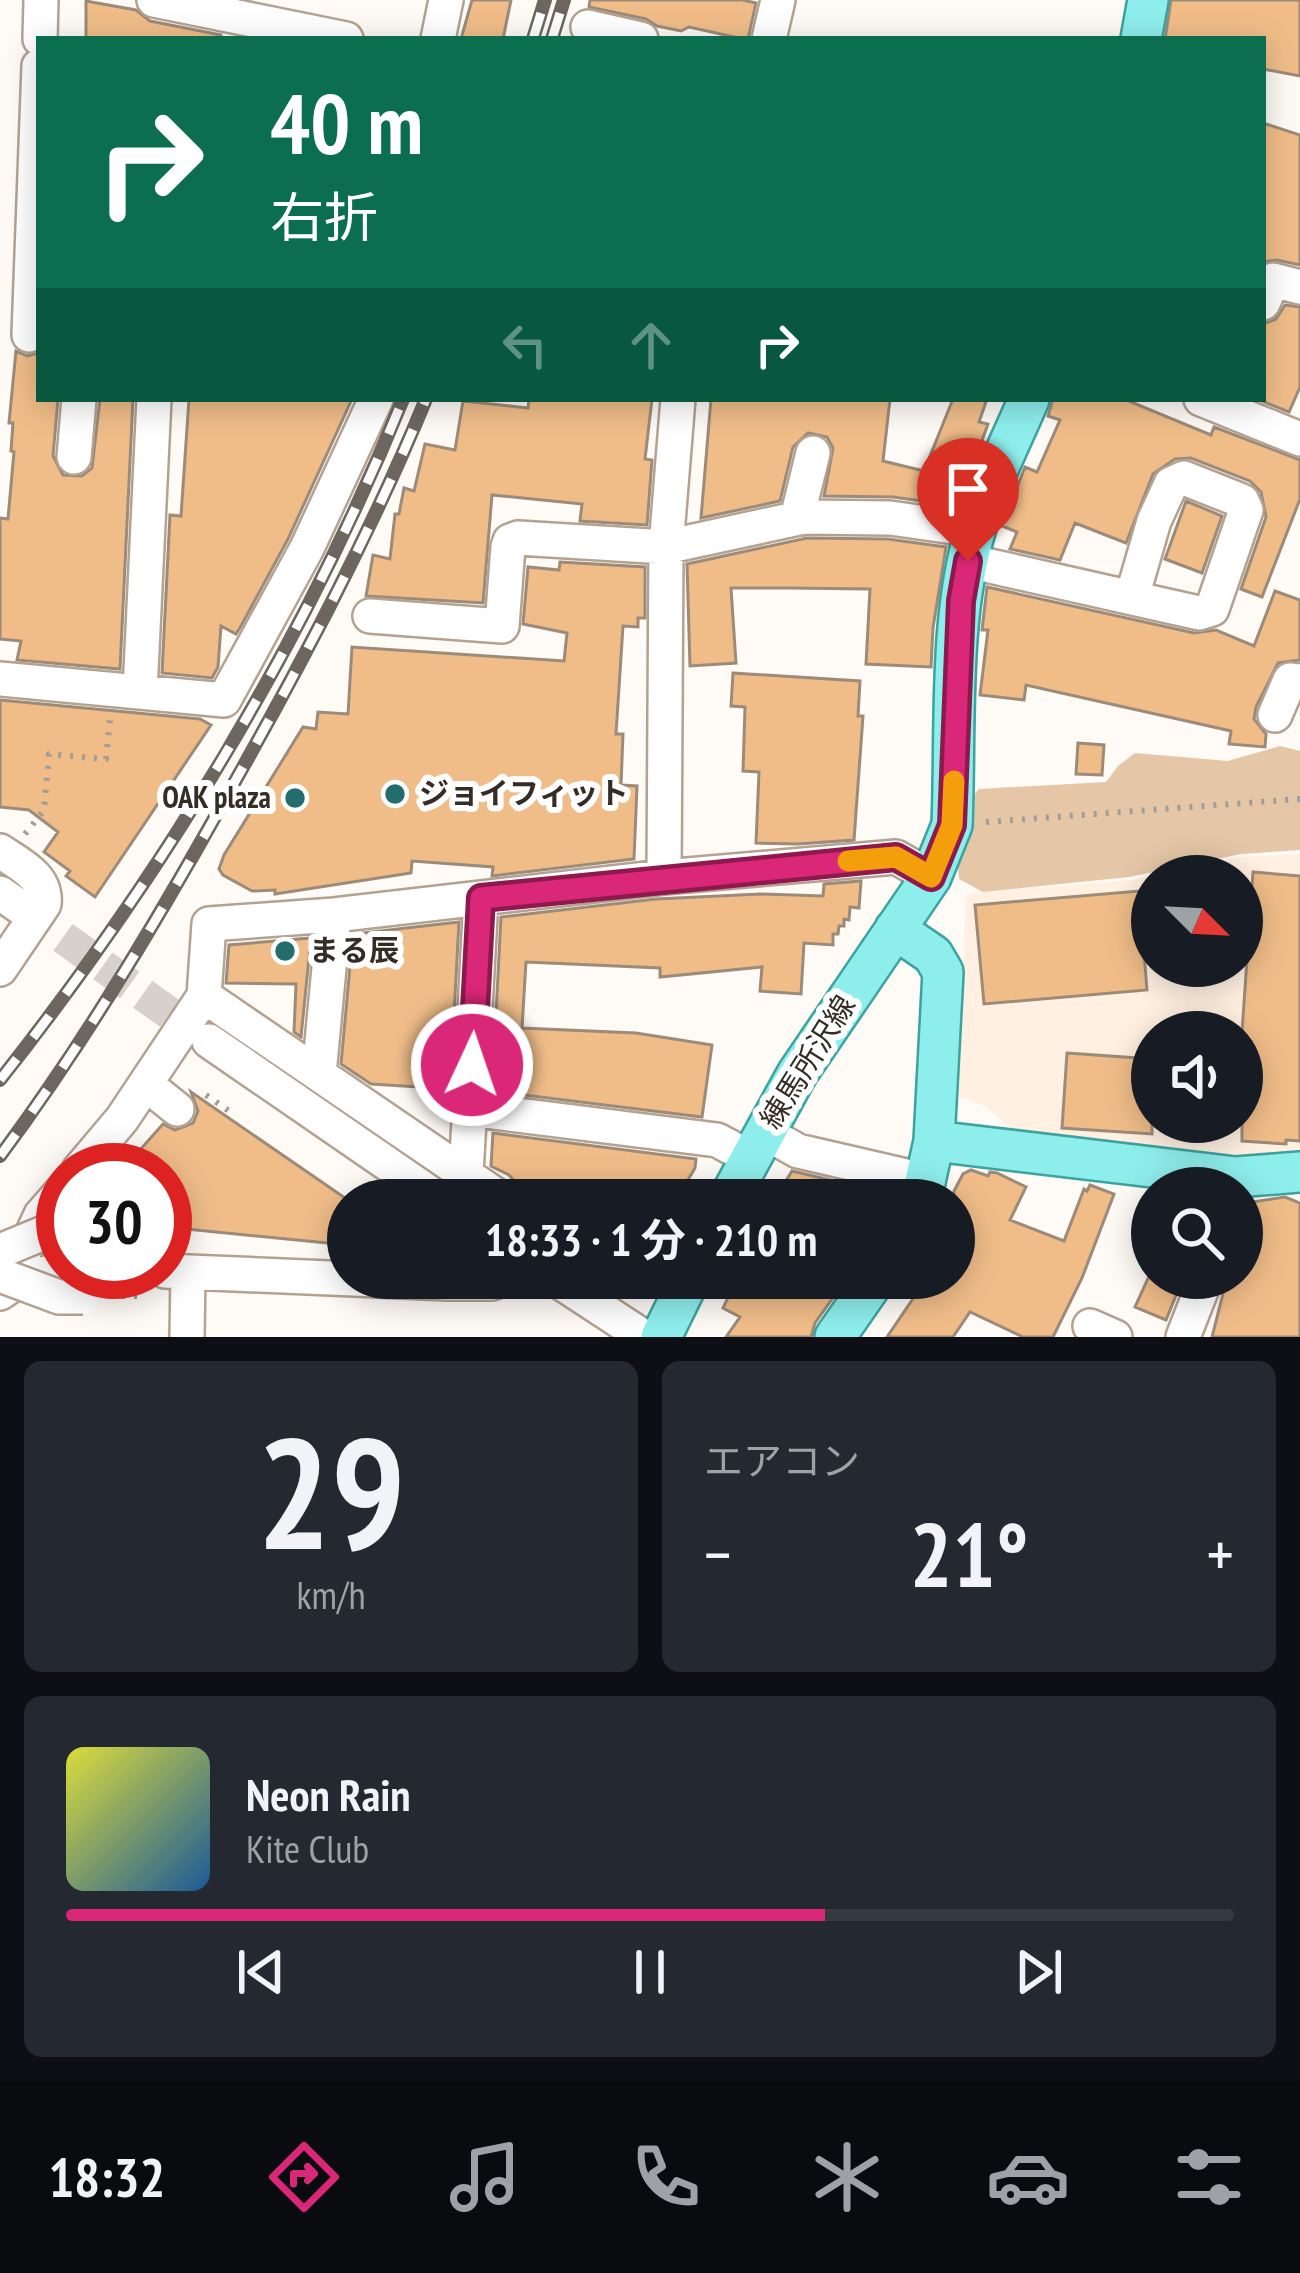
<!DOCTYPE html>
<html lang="ja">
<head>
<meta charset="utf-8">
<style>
	:root { --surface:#171b24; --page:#242831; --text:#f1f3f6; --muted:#9ea1a6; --line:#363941; --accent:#db2777 }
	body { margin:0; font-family:"PT Sans Narrow","Noto Sans JP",sans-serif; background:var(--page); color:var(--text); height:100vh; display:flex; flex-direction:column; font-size:45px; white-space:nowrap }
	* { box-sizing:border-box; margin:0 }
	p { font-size:39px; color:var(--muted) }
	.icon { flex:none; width:66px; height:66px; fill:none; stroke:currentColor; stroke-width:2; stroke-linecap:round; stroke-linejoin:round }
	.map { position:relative; height:1337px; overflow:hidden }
	.details { display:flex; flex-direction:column; gap:24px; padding:24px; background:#0d0f14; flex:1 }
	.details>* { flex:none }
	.guide { position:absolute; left:36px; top:36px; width:1230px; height:366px; border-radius:0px; box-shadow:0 6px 30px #0003; background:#0b6e4f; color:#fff; overflow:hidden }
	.needle { width:78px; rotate:114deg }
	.buttons { position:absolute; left:1131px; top:855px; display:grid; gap:24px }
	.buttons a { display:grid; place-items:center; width:132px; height:132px; border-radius:50%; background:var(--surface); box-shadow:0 6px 30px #0003; font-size:60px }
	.speed { position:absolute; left:36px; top:1143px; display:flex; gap:24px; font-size:60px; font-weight:700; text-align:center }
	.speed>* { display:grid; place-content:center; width:156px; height:156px; border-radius:50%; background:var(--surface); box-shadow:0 6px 30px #0003; line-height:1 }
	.speed .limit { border:18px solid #d22; background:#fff; color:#111 }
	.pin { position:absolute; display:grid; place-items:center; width:102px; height:102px; color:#fff; margin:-123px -51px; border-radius:50% 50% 50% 0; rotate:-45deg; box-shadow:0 0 12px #0007 }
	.pin .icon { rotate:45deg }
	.me { position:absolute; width:132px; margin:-66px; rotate:3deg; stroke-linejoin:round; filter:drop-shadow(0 0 9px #0008) }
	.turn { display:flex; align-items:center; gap:42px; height:252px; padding:0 36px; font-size:54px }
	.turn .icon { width:156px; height:156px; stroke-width:2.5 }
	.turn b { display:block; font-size:84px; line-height:102px }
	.lanes { display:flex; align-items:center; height:114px; padding:0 36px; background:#0003; justify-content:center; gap:60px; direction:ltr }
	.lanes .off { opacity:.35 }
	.big { font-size:90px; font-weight:700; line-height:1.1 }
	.details .card { flex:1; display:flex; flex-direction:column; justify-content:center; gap:18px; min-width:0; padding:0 42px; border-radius:18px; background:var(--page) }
	.details .dial { align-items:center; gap:0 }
	.dial b { font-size:156px; line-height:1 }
	.song { display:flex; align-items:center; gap:36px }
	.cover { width:144px; height:144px; border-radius:18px; background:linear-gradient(135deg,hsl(60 70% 55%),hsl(210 70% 35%)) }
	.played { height:12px; border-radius:6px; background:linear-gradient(90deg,var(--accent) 65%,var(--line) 65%) }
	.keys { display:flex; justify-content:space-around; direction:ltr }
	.heat { display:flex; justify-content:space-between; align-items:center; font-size:66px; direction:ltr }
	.details .tiles { flex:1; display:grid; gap:24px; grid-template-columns:1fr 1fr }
	.card:last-child { grid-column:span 2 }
	.trip { position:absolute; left:327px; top:1179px; width:648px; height:120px; border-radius:60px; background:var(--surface); box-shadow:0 6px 30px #0003; font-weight:700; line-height:120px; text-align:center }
	.menu { display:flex; height:192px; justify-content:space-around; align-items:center; background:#090b0e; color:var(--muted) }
	.menu .icon { width:84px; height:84px }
	.menu .selected { color:var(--accent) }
	.menu b { font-size:54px; color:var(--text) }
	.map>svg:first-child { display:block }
	.built { fill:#fff0e1; fill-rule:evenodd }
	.green { fill:#e5c6a6 }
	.building { fill:#f0bd89; stroke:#9c8b79; stroke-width:3 }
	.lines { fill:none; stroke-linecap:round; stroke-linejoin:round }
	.minor-tunnel { stroke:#d6d1cc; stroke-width:33; stroke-dasharray:33 16; stroke-linecap:butt }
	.minor-casing { stroke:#b4a291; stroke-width:38 }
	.major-casing { stroke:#3da39e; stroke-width:44 }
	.path { stroke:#a29d97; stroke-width:6; stroke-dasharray:3 9; stroke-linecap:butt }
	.minor { stroke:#fff; stroke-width:33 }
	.major { stroke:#8eeeec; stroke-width:39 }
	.rail-casing { stroke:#6c665f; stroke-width:14 }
	.rail { stroke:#fff; stroke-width:9; stroke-dasharray:27; stroke-linecap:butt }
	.minor-bridge-casing { stroke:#b4a291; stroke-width:38; stroke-linecap:butt }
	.minor-bridge { stroke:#fff; stroke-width:33 }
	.route-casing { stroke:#8e194d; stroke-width:30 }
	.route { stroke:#db2777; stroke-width:21 }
	.slow { stroke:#f59e0b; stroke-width:21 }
	.poi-dot { fill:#236e6c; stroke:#fff; stroke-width:4.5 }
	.labels { text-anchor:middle; stroke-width:12; stroke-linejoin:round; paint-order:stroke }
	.poi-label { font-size:30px; font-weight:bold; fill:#342d25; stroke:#fff; text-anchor:start }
	.street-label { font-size:30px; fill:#342d25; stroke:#fff }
</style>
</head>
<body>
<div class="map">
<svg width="1300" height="1337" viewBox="0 0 1300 1337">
	<rect width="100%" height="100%" fill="#fefaf6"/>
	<path class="built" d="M1300,854V1153L1270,1156L1207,1153L1011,1128L984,1105L959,1096L966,894L1132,880L1241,857ZM1152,876H1242V966H1152ZM1152,1032H1242V1122H1152Z"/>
	<path class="green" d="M1280,746L1300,751V850L1241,854L1129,877L983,892L959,879C956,850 959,810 979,789L1106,782L1118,766L1135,753L1228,761Z"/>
	<path class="building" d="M472,0H511L503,39H461Z
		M590,0H743L756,3L748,39H743L689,27L681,31L657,26L646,19L589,7Z
		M1171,0H1300V76L1263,69V39H1165Z
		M86,1L136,10L150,21L221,35V39H86Z
		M1263,123L1300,135V265L1277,260L1263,262Z
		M1285,305L1300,307V387L1289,412L1257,399H1263V324L1276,319Z
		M16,351L27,356L39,353V399H58L53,456L63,475L82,476L92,468L100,399H133L120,669L17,660L21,641L0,639V518L8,519L14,452L11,451L13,423H9Z
		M189,399H352L288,539L241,626L236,634L221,626L218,667L212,678L162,673L170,515L181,516Z
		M529,399H652L645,459L652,460L647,525L580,521L582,504L492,495L483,603L366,596L373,555L390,559L395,514H399L404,488L414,491L425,444L455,450L463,401L528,408Z
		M711,399H890L883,461L924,471L953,399H987L979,422L988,424L958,506L893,497L824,496L833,448L827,437L808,433L793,447L780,501L701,518Z
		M1053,399H1124L1211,435L1214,427L1300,460V499L1262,597L1241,589L1266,517L1261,492L1250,481L1191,458L1175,459L1153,474L1126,543L1075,523L1060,560L1010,549L1017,532L1002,526L1025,467L1037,472L1060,420L1048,416Z
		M1186,501L1222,516L1202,573L1165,559Z
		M807,538L888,539L946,547L933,628L931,667L866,664L870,589L789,588H731L736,663L690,666L687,564Z
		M560,562L645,567V618H638V627L623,626L616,734H623L621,785L637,786L634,859L492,876L493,867L412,861L411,873L275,894V890L252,891L223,875L219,869L224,855L303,727L316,729L318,712L348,714L352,647L564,661L567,633L523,624L528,567L559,570Z
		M987,587L1194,633L1216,630L1254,646L1275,591L1300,600V660L1278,663L1256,707L1254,719L1266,734L1265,747L1229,744L1231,731L1026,685L1024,700L980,695L988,630H982Z
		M733,673L860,681L858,716H863L854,840L798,844L756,843L759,772L743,771L745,707L731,706Z
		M0,700L200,719L211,725L95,897L66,876L70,871L44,852L58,832L29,810L0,807Z
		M1078,743L1104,745L1102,775L1076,774Z
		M1253,872L1300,876V1141L1286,1140V1144L1242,1141V1032Z
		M861,881L859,908L850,907L849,920L844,919V926H839L838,934H833V945L804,943L801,994L760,991L762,967L660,977V968L526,962L522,1028L636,1033L712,1045L702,1117L492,1091L501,917L656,899L760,894L823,896L824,884Z
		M1139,891L1147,990L984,1004L975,905Z
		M459,922L450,1089L371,1084L341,1064L353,934Z
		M311,938L301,1037L294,1032L296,984L226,983L229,945Z
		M1067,1053L1152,1059V1134L1062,1128Z
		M191,1092L348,1200V1245L165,1227V1170H122L163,1124L175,1130L193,1123L198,1111Z
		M493,1133L696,1159L695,1168L676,1200H534L535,1189L520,1188L509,1175L491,1166Z
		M971,1170L988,1176L990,1172L997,1173L1026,1187L1010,1220L1064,1241L1084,1189L1087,1191L1090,1185L1114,1194L1082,1278L1053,1337H1023L970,1312L953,1337H887L927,1278H954V1191L963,1174Z
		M792,1171L898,1196V1200H774Z
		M1285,1197L1300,1203V1337H1212L1227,1278H1242V1215L1246,1203Z
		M1150,1274L1152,1278H1183L1166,1320L1135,1307Z
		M737,1278H847L815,1323L811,1337H726L740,1317L723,1308Z"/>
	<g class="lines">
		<path class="minor-tunnel" d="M23,909L207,1040"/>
		<defs>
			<path id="minor" d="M154,0L346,39
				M588,27L641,39
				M40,39L41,0
				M438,39L446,0
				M769,39L778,0
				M1263,303L1273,280L1300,287
				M29,335L39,66
				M1201,399L1300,439
				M74,457L79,399
				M801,518L799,510L813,453
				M968,561L1199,613L1212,609L1246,510L1242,501L1184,478L1171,484L1154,521L1132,597
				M370,616L502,626L508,547L510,541L518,538L666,547L804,517L890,518L975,530
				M0,679L224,700L307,548L376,399
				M140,692L154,399
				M1275,715L1290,680L1300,681
				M0,851C21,865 47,877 44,904L0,969
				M664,877L666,547L678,399
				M0,893L23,909
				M204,996L503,1200
				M209,1041L440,1200
				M319,1074L334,915
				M146,1084L177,1109
				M470,1109L717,1140L749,1157
				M764,1132L798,1151L928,1181
				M79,1170L122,1119L204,996L209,924L334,915L664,877L896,857L931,877
				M466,1175L481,898
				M23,1254L41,1215L63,1190
				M165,1271L447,1283H492L506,1278
				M554,1278L644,1337
				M0,1293L24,1277L63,1270
				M1090,1326L1115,1337
				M187,1337L188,1272
				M1183,1337L1206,1278"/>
			<path id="major" d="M1141,39L1148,0
				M895,929L933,955L943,972L934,1141L921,1200
				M934,1141L1236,1177L1300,1172
				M728,1200L797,1074L931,877L952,825C956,730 948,619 976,528C989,484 1011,441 1029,399
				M661,1337L690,1278
				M835,1337L876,1278"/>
		</defs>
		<use href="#minor" class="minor-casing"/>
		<use href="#major" class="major-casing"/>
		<path class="path" d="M986,822L1300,799
			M25,834L44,810L49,754L106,759L110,719
			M206,1095L232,1113
			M110,1296H145"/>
		<use href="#minor" class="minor"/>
		<use href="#major" class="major"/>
		<defs>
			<path id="rail" d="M533,39L545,0
				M552,39L564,0
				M0,1080C163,874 304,643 403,399
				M0,1156C90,1035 165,907 238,776C307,653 372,530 426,399"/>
		</defs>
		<use href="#rail" class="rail-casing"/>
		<use href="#rail" class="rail"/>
		<defs>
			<path id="minor-bridge" d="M0,1251L63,1225
				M0,1275L59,1297H83"/>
		</defs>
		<use href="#minor-bridge" class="minor-bridge-casing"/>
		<use href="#minor-bridge" class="minor-bridge"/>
	</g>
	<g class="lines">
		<defs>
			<path id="route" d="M472,1065L481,898L896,857L931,877L952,825L961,601L968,561"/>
		</defs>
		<use href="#route" class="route-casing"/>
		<use href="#route" class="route"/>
		<path class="slow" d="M848,861L896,857L931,877L952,825L954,781"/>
	</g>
	<g class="poi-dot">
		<circle cx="395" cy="794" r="12"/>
		<circle cx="295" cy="798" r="12"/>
		<circle cx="285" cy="951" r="12"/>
	</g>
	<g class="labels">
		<g class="poi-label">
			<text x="419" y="804">ジョイフィット</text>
			<text x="271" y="808" text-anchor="end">OAK plaza</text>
			<text x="309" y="961">まる辰</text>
		</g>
		<g class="street-label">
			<text transform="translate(808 1062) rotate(-58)" y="10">練馬所沢線</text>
		</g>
	</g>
</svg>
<div class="buttons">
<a><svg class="needle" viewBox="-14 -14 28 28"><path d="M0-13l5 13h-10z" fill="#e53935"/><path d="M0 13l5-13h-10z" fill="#9ea1a6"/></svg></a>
<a><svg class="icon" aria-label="sound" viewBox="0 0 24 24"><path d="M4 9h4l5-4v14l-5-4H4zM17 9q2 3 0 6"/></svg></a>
<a><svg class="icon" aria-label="search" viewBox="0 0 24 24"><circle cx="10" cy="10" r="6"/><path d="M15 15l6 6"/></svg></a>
</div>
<div class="speed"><div class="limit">30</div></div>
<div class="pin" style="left:968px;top:561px;background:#d93025"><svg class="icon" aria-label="arrive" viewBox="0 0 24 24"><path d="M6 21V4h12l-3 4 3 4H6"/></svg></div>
<svg class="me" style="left:472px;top:1065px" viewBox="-20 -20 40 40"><circle r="17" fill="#db2777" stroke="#fff" stroke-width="3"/><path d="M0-11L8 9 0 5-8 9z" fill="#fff"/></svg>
<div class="trip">18:33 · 1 分 · 210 m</div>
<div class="guide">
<div class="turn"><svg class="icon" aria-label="right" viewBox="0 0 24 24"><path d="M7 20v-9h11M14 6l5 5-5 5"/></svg><div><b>40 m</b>右折</div></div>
<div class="lanes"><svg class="icon off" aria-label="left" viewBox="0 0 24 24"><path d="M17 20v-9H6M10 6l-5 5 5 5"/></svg><svg class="icon off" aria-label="ahead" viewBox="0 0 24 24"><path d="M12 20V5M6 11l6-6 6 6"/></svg><svg class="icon" aria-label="right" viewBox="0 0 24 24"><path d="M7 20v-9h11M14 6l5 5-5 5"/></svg></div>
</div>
</div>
<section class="details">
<div class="tiles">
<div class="card dial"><b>29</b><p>km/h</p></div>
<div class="card"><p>エアコン</p>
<div class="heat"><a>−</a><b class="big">21°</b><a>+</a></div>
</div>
<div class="card">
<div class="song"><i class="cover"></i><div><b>Neon Rain</b><p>Kite Club</p></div></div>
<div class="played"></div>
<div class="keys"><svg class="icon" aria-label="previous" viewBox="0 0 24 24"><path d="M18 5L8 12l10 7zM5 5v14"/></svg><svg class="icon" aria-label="pause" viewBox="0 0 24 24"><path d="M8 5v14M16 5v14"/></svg><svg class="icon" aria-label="next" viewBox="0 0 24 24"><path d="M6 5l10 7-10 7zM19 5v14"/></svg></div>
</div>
</div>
</section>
<nav class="menu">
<b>18:32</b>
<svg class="icon selected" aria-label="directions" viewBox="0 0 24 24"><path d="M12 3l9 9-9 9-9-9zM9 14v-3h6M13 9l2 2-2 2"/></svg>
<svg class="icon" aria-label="music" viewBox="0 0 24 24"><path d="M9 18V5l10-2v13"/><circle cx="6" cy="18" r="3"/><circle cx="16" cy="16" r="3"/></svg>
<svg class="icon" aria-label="phone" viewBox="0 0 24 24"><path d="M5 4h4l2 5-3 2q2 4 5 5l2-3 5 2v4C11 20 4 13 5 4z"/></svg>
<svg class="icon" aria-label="climate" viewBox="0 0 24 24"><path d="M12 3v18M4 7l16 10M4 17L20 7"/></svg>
<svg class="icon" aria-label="car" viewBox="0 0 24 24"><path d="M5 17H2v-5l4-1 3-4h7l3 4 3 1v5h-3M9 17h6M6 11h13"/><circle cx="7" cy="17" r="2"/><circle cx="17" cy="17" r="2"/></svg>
<svg class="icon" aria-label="filters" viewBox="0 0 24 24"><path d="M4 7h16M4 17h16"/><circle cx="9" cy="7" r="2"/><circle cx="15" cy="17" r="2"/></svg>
</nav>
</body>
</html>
